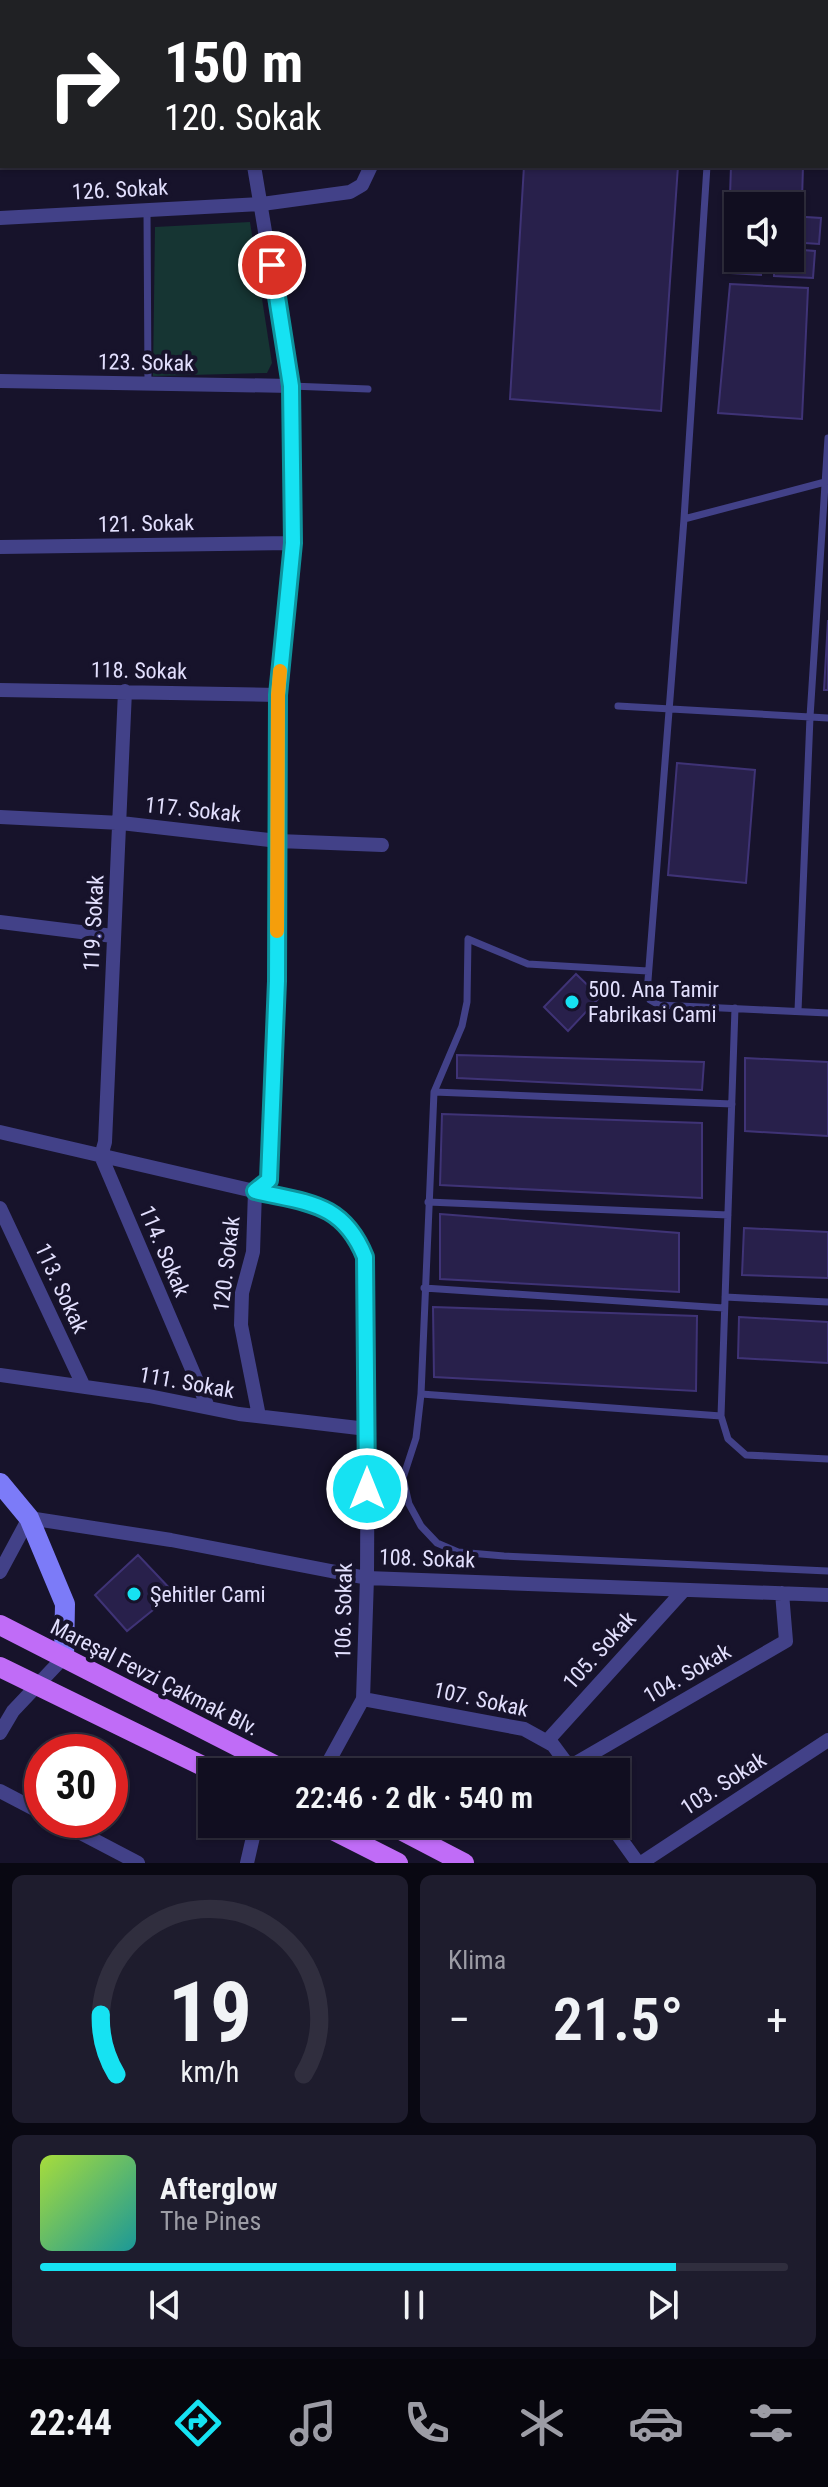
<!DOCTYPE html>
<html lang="tr">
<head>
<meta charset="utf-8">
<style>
	:root { --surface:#110e20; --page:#1e1c2d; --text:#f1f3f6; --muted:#9c9ca5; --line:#302e3e; --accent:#16e2f2 }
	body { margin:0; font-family:"Roboto Condensed",sans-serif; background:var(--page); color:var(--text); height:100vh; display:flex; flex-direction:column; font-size:30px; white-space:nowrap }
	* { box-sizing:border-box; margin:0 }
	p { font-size:26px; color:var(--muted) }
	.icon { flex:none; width:44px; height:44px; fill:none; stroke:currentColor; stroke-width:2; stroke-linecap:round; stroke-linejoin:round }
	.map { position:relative; height:1863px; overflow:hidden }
	.details { display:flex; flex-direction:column; gap:12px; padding:12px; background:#090812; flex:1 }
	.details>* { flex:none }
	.banner { position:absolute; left:0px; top:0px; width:828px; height:168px; box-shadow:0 2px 6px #0004,0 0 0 2px var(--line); background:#202124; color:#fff; overflow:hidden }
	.tools { position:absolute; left:724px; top:192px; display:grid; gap:16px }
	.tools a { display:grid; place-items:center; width:80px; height:80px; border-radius:0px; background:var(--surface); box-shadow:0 2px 6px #0004,0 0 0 2px var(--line); font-size:40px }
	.speed { position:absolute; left:24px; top:1734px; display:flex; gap:16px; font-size:40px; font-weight:700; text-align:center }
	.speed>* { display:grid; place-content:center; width:104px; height:104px; border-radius:50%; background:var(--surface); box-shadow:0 2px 6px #0004,0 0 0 2px var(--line); line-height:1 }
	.speed .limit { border:12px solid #d22; background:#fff; color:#111 }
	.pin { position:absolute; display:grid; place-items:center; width:68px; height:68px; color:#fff; margin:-34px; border:4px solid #fff; border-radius:50%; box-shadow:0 2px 8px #0007 }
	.me { position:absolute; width:88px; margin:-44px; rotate:0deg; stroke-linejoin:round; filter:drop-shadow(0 0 6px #0008) }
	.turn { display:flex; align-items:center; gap:28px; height:168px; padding:0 32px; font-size:36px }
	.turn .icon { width:104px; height:104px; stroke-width:2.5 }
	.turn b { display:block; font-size:56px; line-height:68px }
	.big { font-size:60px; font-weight:600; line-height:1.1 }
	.details .tile { flex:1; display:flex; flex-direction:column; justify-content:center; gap:12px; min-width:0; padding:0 28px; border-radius:12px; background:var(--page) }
	.details .dial { align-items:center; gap:0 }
	.dial svg { height:208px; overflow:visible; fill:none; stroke:var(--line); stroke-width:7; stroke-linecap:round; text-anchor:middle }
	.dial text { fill:var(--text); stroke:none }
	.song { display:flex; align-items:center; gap:24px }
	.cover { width:96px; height:96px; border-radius:12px; background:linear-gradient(135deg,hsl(80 70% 55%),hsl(180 70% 35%)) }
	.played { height:8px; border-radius:4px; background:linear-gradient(90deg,var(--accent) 85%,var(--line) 85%) }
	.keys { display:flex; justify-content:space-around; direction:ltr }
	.heat { display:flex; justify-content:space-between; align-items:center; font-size:44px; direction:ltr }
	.details .tiles { flex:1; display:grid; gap:12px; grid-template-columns:1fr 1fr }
	.tile:last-child { grid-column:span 2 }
	.trip { position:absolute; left:198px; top:1758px; width:432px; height:80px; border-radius:0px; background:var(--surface); box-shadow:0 2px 6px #0004,0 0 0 2px var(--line); font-weight:600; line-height:80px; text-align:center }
	.dock { display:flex; height:128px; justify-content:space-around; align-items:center; background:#07060d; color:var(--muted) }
	.dock .icon { width:56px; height:56px }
	.dock .active { color:var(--accent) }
	.dock b { font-size:36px; color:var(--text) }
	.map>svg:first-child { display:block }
	.green { fill:#163533 }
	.building { fill:#28204b; stroke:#3f3376; stroke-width:2 }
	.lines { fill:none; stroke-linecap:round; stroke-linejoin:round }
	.service { stroke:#424188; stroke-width:7 }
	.minor { stroke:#424188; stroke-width:14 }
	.secondary { stroke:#7c7bf8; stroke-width:20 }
	.primary { stroke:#c06cf7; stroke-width:20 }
	.route-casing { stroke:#0e939d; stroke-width:20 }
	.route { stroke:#16e2f2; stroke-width:14 }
	.slow { stroke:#f59e0b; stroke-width:14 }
	.poi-dot { fill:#16e2f2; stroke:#17132b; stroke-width:3 }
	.labels { text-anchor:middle; stroke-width:8; stroke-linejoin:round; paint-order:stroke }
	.street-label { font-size:22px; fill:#e2dffd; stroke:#17132b }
	.poi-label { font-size:22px; fill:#e2dffd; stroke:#17132b; text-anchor:start }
</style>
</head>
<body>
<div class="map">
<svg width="828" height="1863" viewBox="0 0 828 1863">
	<rect width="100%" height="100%" fill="#17132b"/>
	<path class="green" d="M250,222L272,363L267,373L153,376L155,227Z"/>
	<path class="building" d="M535,0H690L534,2Z
		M750,0H823L750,2Z
		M524,166H678L661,411L510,399Z
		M731,166H803L802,200L730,196Z
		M735,215H738V258H762L761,275L731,273Z
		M790,216L821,218L819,244L790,242Z
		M790,249L815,251L813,278L774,276V258H790Z
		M730,284L808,288L802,419L718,413Z
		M828,620V690H824Z
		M677,763L755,770L746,883L668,875Z
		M576,974L600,997L568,1031L544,1007Z
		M457,1055L704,1062L702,1090L457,1078Z
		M745,1058L828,1062V1136L745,1131Z
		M442,1114L702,1123V1198L440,1185Z
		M440,1214L679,1233V1292L440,1279Z
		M744,1228L828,1232V1278L742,1275Z
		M433,1307L697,1316L696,1391L434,1377Z
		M739,1317L828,1322V1363L738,1358Z
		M138,1555L174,1593L127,1631L95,1595Z"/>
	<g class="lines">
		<path class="service" d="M720,2V0
			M147,210L148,384
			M291,386L368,389
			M828,479L825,482L684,519L647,993L650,1000L659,1005L828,1013
			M684,519L707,166
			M618,706L828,718
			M648,971L528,964L468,939L467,1002L462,1026L434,1092L421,1394L721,1416L735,1008
			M798,1011L810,717L828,438
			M434,1092L732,1104
			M428,1202L728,1215
			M424,1288L724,1308
			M725,1297L828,1302
			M421,1394L416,1438L403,1478L409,1504L421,1526L437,1543L458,1552L504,1556L828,1571
			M721,1416L728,1439L746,1455L828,1459"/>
		<path class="minor" d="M217,0L218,2
			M370,0V2
			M0,50H2
			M254,166L291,386L293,543L278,695L277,981L269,1180L255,1191L253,1252L242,1293L241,1325L259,1416
			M0,218L262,204L350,192L362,185L371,166
			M0,381L291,386
			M0,547L293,543
			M0,690L278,695
			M0,817L121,823L278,841L382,845
			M0,922L113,936
			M0,1132L314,1205L339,1217L356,1235L365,1257L368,1362L367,1578L363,1699L323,1772
			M101,1156L105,1142L125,691
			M101,1156L208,1407
			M0,1208L84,1387
			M0,1375L149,1396L239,1414L367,1429
			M0,1572L29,1518L171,1540L367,1578L828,1595
			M363,1699L524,1729L553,1745L573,1772
			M0,1733L13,1711L64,1657
			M548,1740L684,1590
			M569,1767L786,1641L782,1593
			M0,1791L42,1813
			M56,1820L138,1863
			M610,1824L638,1863
			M247,1863L256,1824
			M641,1863L828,1740"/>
		<path class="secondary" d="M0,1483L29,1518L65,1604L64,1657"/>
		<path class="primary" d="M0,1625L288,1772
			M0,1667L215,1772
			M321,1824L398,1863
			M389,1824L464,1863"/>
	</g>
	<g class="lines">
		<defs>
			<path id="route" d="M272,265L291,386L293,543L278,695L277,981L269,1180L255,1191C307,1203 343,1202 365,1257L367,1489"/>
		</defs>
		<use href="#route" class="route-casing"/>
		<use href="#route" class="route"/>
		<path class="slow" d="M277,931L278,695L280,671"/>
	</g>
	<g class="poi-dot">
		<circle cx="572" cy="1002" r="8"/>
		<circle cx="134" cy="1594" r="8"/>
	</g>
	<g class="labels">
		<g class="street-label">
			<text transform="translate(120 189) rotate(-3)" y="8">126. Sokak</text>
			<text transform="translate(146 362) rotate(1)" y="8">123. Sokak</text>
			<text transform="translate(146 523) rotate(-1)" y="8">121. Sokak</text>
			<text transform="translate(139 670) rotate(1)" y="8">118. Sokak</text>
			<text transform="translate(193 809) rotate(6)" y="8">117. Sokak</text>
			<text transform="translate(93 923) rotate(-87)" y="8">119. Sokak</text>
			<text transform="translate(165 1251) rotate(67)" y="8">114. Sokak</text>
			<text transform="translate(226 1264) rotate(-83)" y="8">120. Sokak</text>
			<text transform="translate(62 1288) rotate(65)" y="8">113. Sokak</text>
			<text transform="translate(187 1382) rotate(10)" y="8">111. Sokak</text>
			<text transform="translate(427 1558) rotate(2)" y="8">108. Sokak</text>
			<text transform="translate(343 1611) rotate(-89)" y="8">106. Sokak</text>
			<text transform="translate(599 1650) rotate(-48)" y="8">105. Sokak</text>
			<text transform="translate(687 1673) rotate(-30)" y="8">104. Sokak</text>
			<text transform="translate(155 1677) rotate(27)" y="8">Mareşal Fevzi Çakmak Blv.</text>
			<text transform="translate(481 1699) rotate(12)" y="8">107. Sokak</text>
			<text transform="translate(723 1783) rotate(-33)" y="8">103. Sokak</text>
		</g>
		<g class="poi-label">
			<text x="588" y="997">500. Ana Tamir<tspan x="588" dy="25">Fabrikasi Cami</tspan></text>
			<text x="150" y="1602">Şehitler Cami</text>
		</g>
	</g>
</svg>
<div class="tools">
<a><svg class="icon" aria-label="sound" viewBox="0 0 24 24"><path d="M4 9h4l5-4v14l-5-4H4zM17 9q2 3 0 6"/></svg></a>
</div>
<div class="speed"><div class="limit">30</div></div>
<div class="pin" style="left:272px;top:265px;background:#d93025"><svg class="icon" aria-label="arrive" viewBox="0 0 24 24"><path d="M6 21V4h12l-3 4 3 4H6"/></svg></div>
<svg class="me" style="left:367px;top:1489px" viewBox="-20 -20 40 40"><circle r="17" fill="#16e2f2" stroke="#fff" stroke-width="3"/><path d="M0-11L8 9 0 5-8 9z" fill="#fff"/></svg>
<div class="trip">22:46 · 2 dk · 540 m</div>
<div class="banner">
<div class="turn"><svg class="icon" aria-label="right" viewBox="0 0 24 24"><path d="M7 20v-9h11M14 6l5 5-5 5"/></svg><div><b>150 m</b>120. Sokak</div></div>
</div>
</div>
<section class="details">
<div class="tiles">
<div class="tile dial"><svg viewBox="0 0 100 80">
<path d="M14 69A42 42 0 1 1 86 69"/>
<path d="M14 69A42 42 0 0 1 8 46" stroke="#16e2f2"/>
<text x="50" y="56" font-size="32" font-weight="700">19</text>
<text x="50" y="72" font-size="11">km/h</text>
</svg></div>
<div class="tile"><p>Klima</p>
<div class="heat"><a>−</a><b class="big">21.5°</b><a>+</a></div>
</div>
<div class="tile">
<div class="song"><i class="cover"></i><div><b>Afterglow</b><p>The Pines</p></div></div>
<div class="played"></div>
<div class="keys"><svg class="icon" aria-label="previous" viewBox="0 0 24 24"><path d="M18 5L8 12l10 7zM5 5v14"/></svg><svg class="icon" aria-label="pause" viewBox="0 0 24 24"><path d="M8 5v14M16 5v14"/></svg><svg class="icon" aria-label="next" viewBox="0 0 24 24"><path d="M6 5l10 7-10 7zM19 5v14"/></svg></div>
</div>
</div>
</section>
<nav class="dock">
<b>22:44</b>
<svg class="icon active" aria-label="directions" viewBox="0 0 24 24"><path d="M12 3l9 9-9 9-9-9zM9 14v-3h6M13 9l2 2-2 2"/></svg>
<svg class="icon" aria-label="music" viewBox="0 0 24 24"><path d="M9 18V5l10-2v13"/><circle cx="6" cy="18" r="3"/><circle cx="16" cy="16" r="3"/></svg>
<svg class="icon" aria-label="phone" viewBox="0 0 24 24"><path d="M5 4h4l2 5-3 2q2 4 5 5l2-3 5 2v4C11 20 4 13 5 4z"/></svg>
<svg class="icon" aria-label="climate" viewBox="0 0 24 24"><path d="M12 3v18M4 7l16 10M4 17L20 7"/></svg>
<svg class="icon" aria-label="car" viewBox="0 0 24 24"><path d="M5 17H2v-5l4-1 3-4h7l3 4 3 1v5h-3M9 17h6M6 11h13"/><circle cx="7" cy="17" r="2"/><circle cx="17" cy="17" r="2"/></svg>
<svg class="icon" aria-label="filters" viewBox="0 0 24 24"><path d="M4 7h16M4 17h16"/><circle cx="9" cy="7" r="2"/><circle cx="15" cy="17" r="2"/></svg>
</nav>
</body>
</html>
